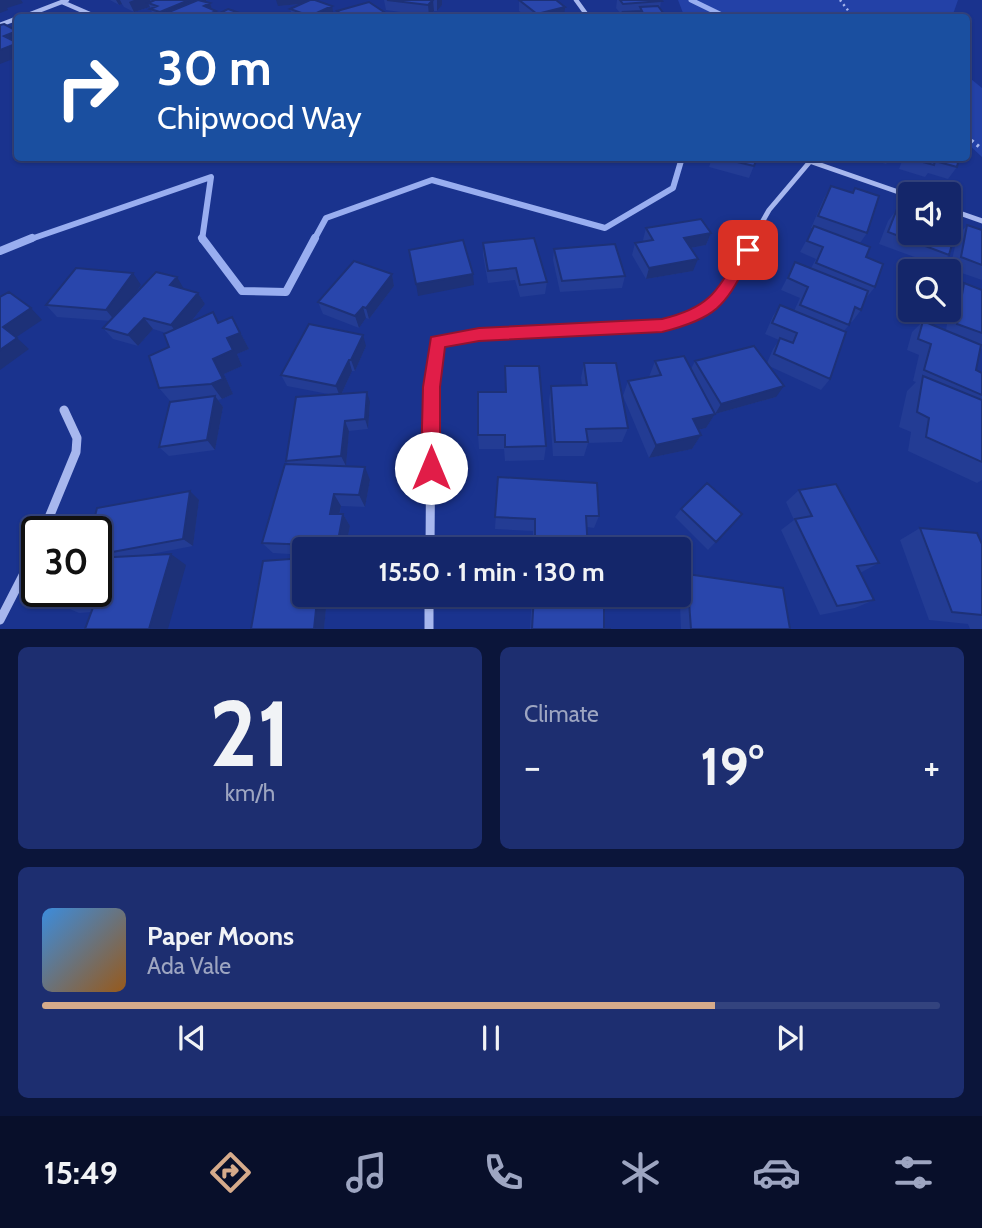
<!DOCTYPE html>
<html lang="en">
<head>
<meta charset="utf-8">
<style>
	:root { --surface:#14266a; --page:#1d2e70; --text:#f1f3f6; --muted:#9da5c1; --line:#33437e; --accent:#d6ab8b }
	body { margin:0; font-family:Cabin,sans-serif; background:var(--page); color:var(--text); height:100vh; display:flex; flex-direction:column; font-size:26px; white-space:nowrap }
	* { box-sizing:border-box; margin:0 }
	p { font-size:23px; color:var(--muted) }
	.icon { flex:none; width:38px; height:38px; fill:none; stroke:currentColor; stroke-width:2; stroke-linecap:round; stroke-linejoin:round }
	.map { position:relative; height:629px; overflow:hidden }
	.panel { display:flex; flex-direction:column; gap:18px; padding:18px; background:#0b153a; flex:1 }
	.panel>* { flex:none }
	.top-card { position:absolute; left:14px; top:14px; width:956px; height:147px; border-radius:7px; box-shadow:0 2px 5px #0004,0 0 0 2px var(--line); background:#1a4fa0; color:#fff; overflow:hidden }
	.controls { position:absolute; left:898px; top:182px; display:grid; gap:14px }
	.controls a { display:grid; place-items:center; width:63px; height:63px; border-radius:7px; background:var(--surface); box-shadow:0 2px 5px #0004,0 0 0 2px var(--line); font-size:35px }
	.speed { position:absolute; left:21px; top:516px; display:flex; gap:14px; font-size:35px; font-weight:700; text-align:center }
	.speed>* { display:grid; place-content:center; width:91px; height:91px; border-radius:50%; background:var(--surface); box-shadow:0 2px 5px #0004,0 0 0 2px var(--line); line-height:1 }
	.speed .limit { border:4px solid #111; border-radius:10px; background:#fff; color:#111 }
	.pin { position:absolute; display:grid; place-items:center; width:60px; height:60px; color:#fff; margin:-30px; border-radius:14px; box-shadow:0 4px 10px #0006 }
	.me { position:absolute; width:77px; margin:-38px; rotate:0deg; stroke-linejoin:round; filter:drop-shadow(0 0 5px #0008) }
	.turn { display:flex; align-items:center; gap:24px; height:147px; padding:0 28px; font-size:32px }
	.turn .icon { width:91px; height:91px; stroke-width:2.5 }
	.turn b { display:block; font-size:49px; line-height:60px }
	.big { font-size:52px; font-weight:800; line-height:1.1 }
	.panel .card { flex:1; display:flex; flex-direction:column; justify-content:center; gap:10px; min-width:0; padding:0 24px; border-radius:10px; background:var(--page) }
	.panel .dial { align-items:center; gap:0 }
	.dial b { font-size:91px; line-height:1 }
	.song { display:flex; align-items:center; gap:21px }
	.cover { width:84px; height:84px; border-radius:10px; background:linear-gradient(135deg,hsl(210 70% 55%),hsl(30 70% 35%)) }
	.played { height:7px; border-radius:4px; background:linear-gradient(90deg,var(--accent) 75%,var(--line) 75%) }
	.keys { display:flex; justify-content:space-around; direction:ltr }
	.heat { display:flex; justify-content:space-between; align-items:center; font-size:38px; direction:ltr }
	.panel .tiles { flex:1; display:grid; gap:18px; grid-template-columns:1fr 1fr }
	.card:last-child { grid-column:span 2 }
	.trip { position:absolute; left:292px; top:537px; width:399px; height:70px; border-radius:7px; background:var(--surface); box-shadow:0 2px 5px #0004,0 0 0 2px var(--line); font-weight:800; line-height:70px; text-align:center }
	.tabs { display:flex; height:112px; justify-content:space-around; align-items:center; background:#080f2a; color:var(--muted) }
	.tabs .icon { width:49px; height:49px }
	.tabs .current { color:var(--accent) }
	.tabs b { font-size:32px; color:var(--text) }
	.map>svg:first-child { display:block }
	.green { fill:#2341a7 }
	.lines { fill:none; stroke-linecap:round; stroke-linejoin:round }
	.stream-far2 { stroke:#99aef0; stroke-width:5 }
	.stream-far1 { stroke:#99aef0; stroke-width:6 }
	.stream { stroke:#99aef0; stroke-width:8 }
	.path-far1 { stroke:#a7b7ee; stroke-width:2.5; stroke-dasharray:2 3.5; stroke-linecap:butt }
	.path { stroke:#a7b7ee; stroke-width:3.5; stroke-dasharray:2.5 4.5; stroke-linecap:butt }
	.minor-far3 { stroke:#a7b7ee; stroke-width:4.5 }
	.minor-far2 { stroke:#a7b7ee; stroke-width:5 }
	.minor-far1 { stroke:#a7b7ee; stroke-width:7 }
	.minor { stroke:#a7b7ee; stroke-width:9 }
	.wall { fill:#233c94 }
	.shaded-wall { fill:#1d3178 }
	.building { fill:#2946ac; stroke:#1d3178; stroke-width:2 }
	.route { fill:#e11d48; stroke:#92132f; stroke-width:2 }
</style>
</head>
<body>
<div class="map">
<svg width="982" height="630" viewBox="0 0 982 630">
	<rect width="100%" height="100%" fill="#1a338e"/>
	<path class="green" d="M678,0H958L952,17L685,18Z
		M966,75L982,88V157L966,142Z"/>
	<g class="lines">
		<path class="stream-far2" d="M691,0L728,18"/>
		<path class="stream-far1" d="M28,240L211,177L202,240
			M314,240L326,218L432,180L605,228L673,188L681,161L678,158"/>
		<path class="stream" d="M202,238L242,291L286,292L315,238
			M0,251L32,238"/>
		<path class="path-far1" d="M840,0L854,18"/>
		<path class="path" d="M966,136L982,149"/>
		<path class="minor-far3" d="M576,0L589,18
			M62,2L99,18
			M20,18L67,0
			M0,25L18,18"/>
		<path class="minor-far2" d="M812,162L910,196
			M948,209L982,221
			M752,240L769,210L813,158"/>
		<path class="minor-far1" d="M431,411L437,342L479,334L662,325L696,315L719,300L753,238"/>
		<path class="minor" d="M43,532L76,452L77,438L64,410
			M430,550L431,410
			M429,595V630
			M0,620L37,548"/>
	</g>
	<path class="wall" d="M110,0H206L207,2L210,3L212,9L217,14L248,16L249,18H154L150,7L134,12L124,7L122,4L119,5Z
		M315,0L334,17L332,18H293L290,9L301,4L278,6Z
		M384,0H442V5L437,11H434L429,16L386,10Z
		M519,0L564,18H528L519,11Z
		M617,0H661L660,9L667,18H622V14H621L616,8Z
		M337,11L385,18H338Z
		M712,158H757L749,178L709,167Z
		M864,158H891L886,164Z
		M903,158H959L957,167L948,179L928,173L925,177L899,169Z
		M831,186L852,193L855,188L867,233L860,243L866,257L875,287L866,298L861,310L852,322L850,321L849,325L844,331L830,379L821,390L769,366L776,397L715,414L706,428L698,430L701,435L692,449L649,458L623,396L628,381L649,377L655,361L691,369L695,361L767,363L773,349L779,340L765,334L773,316L780,305L794,311L800,298L781,290L795,262L811,268L816,259L800,252L813,228H811L824,198Z
		M897,209L949,255L939,266L879,244L888,221Z
		M967,225L982,230V280L950,269L957,237Z
		M646,228L711,233L706,245L691,248L693,271L646,279L632,255L635,243L644,242L643,240Z
		M483,243L547,282L545,294L520,297L515,280L488,283L483,255Z
		M554,249L625,276L622,288L560,292L553,260Z
		M392,274L394,286L369,319L366,318L359,328L323,314L318,302Z
		M964,283L982,290V349L980,348L976,370L982,373V480L977,483L908,451L911,432L899,427L907,391L916,382L913,381L919,355L907,350L912,332L923,321L946,330L952,294Z
		M141,285L133,297L184,289L198,293L205,304L191,322L213,312L219,322L232,317L249,349L237,354L242,366L224,374L233,394L222,399L218,400L223,407L215,450L169,456L159,447L171,402L159,388L169,347L166,333L153,329L138,346L113,339L103,328L110,321L57,317L46,305Z
		M366,346L355,371H352L342,393L370,402L368,429L349,431L346,466H338L370,480L365,507L341,506L340,514H343L350,526L345,550H304V555L273,553L262,543L288,464L286,461L328,394L287,386L281,375Z
		M584,363L628,428L622,442L588,443L584,456H553L549,401L551,386L582,385L581,378Z
		M505,366L546,446L544,460L505,461L504,449H479L478,435L505,392Z
		M498,477L599,516L594,528L587,527L588,550H533V531L495,529Z
		M799,490L879,563L860,573L874,600L855,608L820,615L781,530L794,520L786,502Z
		M199,500L193,546L141,556L186,565L92,612L79,613L58,604L96,592V532Z
		M681,509L742,514L708,550L675,517Z
		M920,528L982,544V629H970L968,624L929,620L900,540Z
		M304,558L357,595V605L326,608L324,629Z
		M687,574L790,629H681L679,582Z
		M532,595H604V629H611H530Z"/>
	<path class="shaded-wall" d="M0,0H21L23,3L7,8L8,10L0,13Z
		M116,0H120L122,4L119,5Z
		M134,0H150L151,4L148,3L150,7L134,12L129,2Z
		M189,0H206L207,4L164,14L165,18H162L160,12Z
		M276,0H311V3L278,6Z
		M433,0L434,11L429,16L428,5Z
		M437,0H442V5L437,11Z
		M210,3L213,12L216,11L219,18H201L204,6Z
		M332,6L334,17L310,18V16Z
		M565,7L564,18H537V14Z
		M384,12L385,18H367Z
		M17,31L18,57L0,64V50L4,36Z
		M711,233L706,245L680,250L684,238Z
		M698,259L693,271L646,279L649,268Z
		M133,273L141,285L116,322L106,310Z
		M392,274L394,286L369,319L366,308Z
		M473,274L474,285L418,296L416,284Z
		M177,277L184,289L170,285Z
		M198,293L205,304L179,337L171,325Z
		M363,307L366,318L359,328L355,316Z
		M31,308L42,320L15,338L3,327Z
		M213,312L223,329L232,317L249,349L237,354L242,366L224,374L233,394L222,399L211,384L218,323Z
		M144,318L153,329L138,346L128,335Z
		M363,335L366,346L355,371L351,360Z
		M17,338L29,349L0,370V350Z
		M349,360L352,371L340,397L336,386Z
		M784,386L776,397L715,414L721,404Z
		M367,392L370,402L368,429L365,419Z
		M215,396L223,407L215,450L207,440Z
		M715,414L706,428L685,433L693,419Z
		M345,421L349,431L346,466L341,456Z
		M701,435L692,449L649,458L656,445Z
		M365,467L370,480L365,507L359,495Z
		M190,491L199,500L193,546L183,539Z
		M334,494L341,506L337,525L330,514Z
		M343,514L350,526L345,550H340L337,546Z
		M171,554L186,565L168,629H149Z
		M350,595H357V605L350,597Z
		M317,600L326,608L324,629H314Z"/>
	<path class="building" d="M155,0H189L160,12L150,9L157,6L148,3Z
		M198,0L210,3L204,6L216,11L201,18H176L164,14Z
		M310,0H315L332,6L310,16L290,9Z
		M387,0H433L428,5Z
		M519,0H556L565,7L537,14Z
		M620,0H661L662,1L623,4Z
		M369,2L384,12L367,18H346L337,11Z
		M658,6L667,18H626L623,12L642,11L640,7Z
		M228,9L248,16L246,18H210Z
		M58,14L66,18H47Z
		M4,24L17,31L4,36L18,43L0,50V25Z
		M721,158H757L754,166Z
		M908,158H959L957,167L935,161L934,165Z
		M831,186L853,193L855,188L879,196L867,233L818,216Z
		M897,209L910,214V233H948V219L958,223L949,255L888,232Z
		M701,219L711,233L684,238L698,259L649,268L635,243L653,240L646,228Z
		M967,225L982,230V265L961,257Z
		M814,226L870,247L866,257L883,264L875,287L816,263L823,247L807,241Z
		M534,238L547,282L520,285L516,268L488,271L483,243Z
		M463,240L473,274L416,284L409,250Z
		M615,244L625,276L562,281L554,249Z
		M354,261L392,274L366,308L363,307L355,316L318,302Z
		M795,262L868,291L861,310L855,307L849,325L800,305L808,287L788,278Z
		M76,268L133,273L106,310L46,305Z
		M156,272L177,277L170,285L198,293L171,325L144,318L128,335L103,328Z
		M964,283L982,290V333L957,324Z
		M9,292L31,308L3,327L17,338L0,350V297Z
		M780,305L846,332L830,379L774,354L780,338L793,343L797,333L772,323Z
		M213,312L218,323L232,317L240,333L227,338L233,350L213,359L223,379L211,384L159,388L149,356L169,347L164,334Z
		M923,321L981,345L976,370L982,373V395L924,370L931,344L918,339Z
		M309,324L363,335L351,360H349L336,386L281,375Z
		M754,346L784,386L721,404L695,361Z
		M684,356L715,414L693,419L701,435L656,445L628,381L661,375L655,361Z
		M584,363H616L628,428L586,429L588,442H555L551,386L587,385Z
		M505,366H539L546,446L505,447V435H478V392H506Z
		M923,376L982,400V462L926,437L929,418L917,412Z
		M367,392L365,419L345,421L341,456L286,461L296,397Z
		M215,396L207,440L159,447L170,402Z
		M285,464L365,467L359,495L334,494L330,514H343L337,546L262,543Z
		M498,477L597,483L599,516H586L588,550H535V519L495,517Z
		M707,483L742,514L716,542L681,509Z
		M836,484L879,563L857,566L874,600L837,606L795,519L812,516L799,490Z
		M190,491L183,539L96,555V532H91L97,508Z
		M920,528L977,533L982,544V615L952,612Z
		M171,554L149,629H85L95,602L58,604L63,592H96V558Z
		M304,558V595H350V597L317,600L314,629H251L263,561Z
		M687,574L783,588L790,629H691Z
		M534,595H604V629H611H532Z"/>
	<path class="route" d="M748,245L755,250C725,303 724,316 662,332L479,341L445,347L440,387V468L438,475L431,478L424,475L421,468L423,387L431,337L479,328L662,319C713,307 718,289 743,246Z"/>
</svg>
<div class="controls">
<a><svg class="icon" aria-label="sound" viewBox="0 0 24 24"><path d="M4 9h4l5-4v14l-5-4H4zM17 9q2 3 0 6"/></svg></a>
<a><svg class="icon" aria-label="search" viewBox="0 0 24 24"><circle cx="10" cy="10" r="6"/><path d="M15 15l6 6"/></svg></a>
</div>
<div class="speed"><div class="limit">30</div></div>
<div class="pin" style="left:748px;top:250px;background:#d93025"><svg class="icon" aria-label="arrive" viewBox="0 0 24 24"><path d="M6 21V4h12l-3 4 3 4H6"/></svg></div>
<svg class="me" style="left:431px;top:468px" viewBox="-20 -20 40 40"><circle r="19" fill="#fff"/><path d="M0-13L10 11 0 6-10 11z" fill="#e11d48"/></svg>
<div class="trip">15:50 · 1 min · 130 m</div>
<div class="top-card">
<div class="turn"><svg class="icon" aria-label="right" viewBox="0 0 24 24"><path d="M7 20v-9h11M14 6l5 5-5 5"/></svg><div><b>30 m</b>Chipwood Way</div></div>
</div>
</div>
<section class="panel">
<div class="tiles">
<div class="card dial"><b>21</b><p>km/h</p></div>
<div class="card"><p>Climate</p>
<div class="heat"><a>−</a><b class="big">19°</b><a>+</a></div>
</div>
<div class="card">
<div class="song"><i class="cover"></i><div><b>Paper Moons</b><p>Ada Vale</p></div></div>
<div class="played"></div>
<div class="keys"><svg class="icon" aria-label="previous" viewBox="0 0 24 24"><path d="M18 5L8 12l10 7zM5 5v14"/></svg><svg class="icon" aria-label="pause" viewBox="0 0 24 24"><path d="M8 5v14M16 5v14"/></svg><svg class="icon" aria-label="next" viewBox="0 0 24 24"><path d="M6 5l10 7-10 7zM19 5v14"/></svg></div>
</div>
</div>
</section>
<nav class="tabs">
<b>15:49</b>
<svg class="icon current" aria-label="directions" viewBox="0 0 24 24"><path d="M12 3l9 9-9 9-9-9zM9 14v-3h6M13 9l2 2-2 2"/></svg>
<svg class="icon" aria-label="music" viewBox="0 0 24 24"><path d="M9 18V5l10-2v13"/><circle cx="6" cy="18" r="3"/><circle cx="16" cy="16" r="3"/></svg>
<svg class="icon" aria-label="phone" viewBox="0 0 24 24"><path d="M5 4h4l2 5-3 2q2 4 5 5l2-3 5 2v4C11 20 4 13 5 4z"/></svg>
<svg class="icon" aria-label="climate" viewBox="0 0 24 24"><path d="M12 3v18M4 7l16 10M4 17L20 7"/></svg>
<svg class="icon" aria-label="car" viewBox="0 0 24 24"><path d="M5 17H2v-5l4-1 3-4h7l3 4 3 1v5h-3M9 17h6M6 11h13"/><circle cx="7" cy="17" r="2"/><circle cx="17" cy="17" r="2"/></svg>
<svg class="icon" aria-label="filters" viewBox="0 0 24 24"><path d="M4 7h16M4 17h16"/><circle cx="9" cy="7" r="2"/><circle cx="15" cy="17" r="2"/></svg>
</nav>
</body>
</html>
